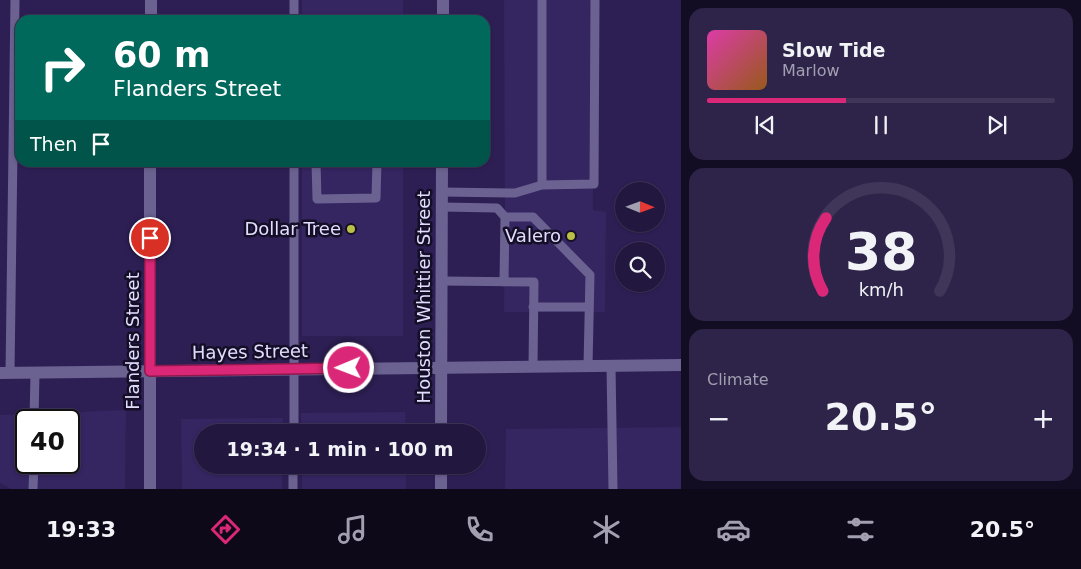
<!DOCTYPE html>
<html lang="en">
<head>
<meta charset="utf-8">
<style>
	:root { --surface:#22173f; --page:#2e244a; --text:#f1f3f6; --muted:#a29fb0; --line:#3f3659; --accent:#db2777 }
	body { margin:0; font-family:"DejaVu Sans",sans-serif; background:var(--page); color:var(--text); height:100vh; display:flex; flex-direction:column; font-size:19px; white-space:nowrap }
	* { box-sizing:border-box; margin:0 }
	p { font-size:16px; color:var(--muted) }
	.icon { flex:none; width:28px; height:28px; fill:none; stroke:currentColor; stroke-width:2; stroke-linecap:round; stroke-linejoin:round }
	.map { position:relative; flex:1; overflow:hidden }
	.side { display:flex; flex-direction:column; gap:8px; padding:8px; background:#130d23; width:400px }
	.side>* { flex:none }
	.banner { position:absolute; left:15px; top:15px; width:475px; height:152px; border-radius:15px; box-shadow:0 1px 4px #0004,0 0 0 1px var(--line); background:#00695c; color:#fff; overflow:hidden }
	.needle { width:32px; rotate:91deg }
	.buttons { position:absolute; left:615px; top:182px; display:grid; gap:10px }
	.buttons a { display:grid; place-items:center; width:50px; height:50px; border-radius:50%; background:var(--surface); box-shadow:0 1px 4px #0004,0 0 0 1px var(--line); font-size:25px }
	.speed { position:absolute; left:15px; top:409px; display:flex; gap:10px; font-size:25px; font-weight:700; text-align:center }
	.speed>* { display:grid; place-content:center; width:65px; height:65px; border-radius:50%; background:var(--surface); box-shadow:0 1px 4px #0004,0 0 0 1px var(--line); line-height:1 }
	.speed .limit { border:2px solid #111; border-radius:8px; background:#fff; color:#111 }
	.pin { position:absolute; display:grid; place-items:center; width:42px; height:42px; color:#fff; margin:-21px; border:2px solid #fff; border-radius:50%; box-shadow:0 1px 5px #0007 }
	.me { position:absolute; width:55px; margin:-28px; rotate:269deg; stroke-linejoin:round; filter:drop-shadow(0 0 4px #0008) }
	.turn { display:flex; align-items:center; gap:18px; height:105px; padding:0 15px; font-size:22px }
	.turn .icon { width:65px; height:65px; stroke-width:2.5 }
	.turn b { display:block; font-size:35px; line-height:42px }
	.then { display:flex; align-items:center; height:48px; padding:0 15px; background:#0003; gap:10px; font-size:19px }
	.big { font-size:38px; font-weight:700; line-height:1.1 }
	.side .widget { flex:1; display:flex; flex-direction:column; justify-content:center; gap:8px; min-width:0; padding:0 18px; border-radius:15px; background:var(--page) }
	.side .dial { align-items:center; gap:0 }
	.dial svg { height:130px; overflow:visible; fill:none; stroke:var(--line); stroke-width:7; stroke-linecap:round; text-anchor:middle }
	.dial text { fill:var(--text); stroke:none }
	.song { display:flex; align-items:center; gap:15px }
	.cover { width:60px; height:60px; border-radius:8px; background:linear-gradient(135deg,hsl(320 70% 55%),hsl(30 70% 35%)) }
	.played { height:5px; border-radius:2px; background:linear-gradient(90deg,var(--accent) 40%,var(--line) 40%) }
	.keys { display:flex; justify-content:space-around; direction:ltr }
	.heat { display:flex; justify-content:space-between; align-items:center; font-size:28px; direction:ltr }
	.trip { position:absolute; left:194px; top:424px; width:292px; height:50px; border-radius:25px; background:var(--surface); box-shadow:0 1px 4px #0004,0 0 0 1px var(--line); font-weight:700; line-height:50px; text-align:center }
	.dock { display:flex; height:80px; justify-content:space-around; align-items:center; background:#0e0919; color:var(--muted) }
	.dock .icon { width:35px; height:35px }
	.dock .active { color:var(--accent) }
	.dock b { font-size:22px; color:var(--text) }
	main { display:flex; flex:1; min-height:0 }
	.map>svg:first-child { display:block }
	.built { fill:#352561; fill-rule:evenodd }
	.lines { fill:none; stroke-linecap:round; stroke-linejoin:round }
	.service { stroke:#6b6291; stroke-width:9 }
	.minor { stroke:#6b6291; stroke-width:12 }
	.tertiary { stroke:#6b6291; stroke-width:12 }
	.route-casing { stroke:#8e194d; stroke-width:12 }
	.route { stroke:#db2777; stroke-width:9 }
	.poi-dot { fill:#bac045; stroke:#140f26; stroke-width:2 }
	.labels { text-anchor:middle; stroke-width:5; stroke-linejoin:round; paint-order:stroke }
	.poi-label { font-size:18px; fill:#e2ddfe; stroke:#140f26; text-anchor:end }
	.street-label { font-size:18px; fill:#e2ddfe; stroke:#140f26 }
</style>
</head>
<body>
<main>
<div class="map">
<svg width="681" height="489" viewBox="0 0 681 489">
	<rect width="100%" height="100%" fill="#2d1f54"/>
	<path class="built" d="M302,0H403V20H302Z
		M504,0H592L593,210L606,212L605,312H504L505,211Z
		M302,163H403V336H302Z
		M126,410L125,489H11L0,483V415ZM26,420H69V462H26Z
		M405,412L406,432H301V413Z
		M283,418V432H202V465H282V489H182L181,419Z
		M681,427V489H505L506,429Z
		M302,465H406V489H302Z"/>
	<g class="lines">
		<path class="service" d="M542,0V185L594,184L595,0
			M294,20V0
			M316,162L317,199L376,198L377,162
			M442,192L515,193L542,185
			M442,207L497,208L505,217H533L590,275L588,366
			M442,281L534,282L533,366
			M504,282L505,217
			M533,307H589
			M611,366L613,489
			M10,373L15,0
			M34,420L35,373
			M294,432V162
			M33,489L34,462
			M293,489V465"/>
		<path class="minor" d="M151,20V0
			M150,489V162"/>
		<path class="tertiary" d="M443,20V0
			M0,373L681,365
			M441,432L442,162
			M441,489V465"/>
	</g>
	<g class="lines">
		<defs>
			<path id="route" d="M150,238V371L349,368"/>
		</defs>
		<use href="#route" class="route-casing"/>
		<use href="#route" class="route"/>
	</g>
	<g class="poi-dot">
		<circle cx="351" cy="229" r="5"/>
		<circle cx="571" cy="236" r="5"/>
	</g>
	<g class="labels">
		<g class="poi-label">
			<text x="341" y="235">Dollar Tree</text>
			<text x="561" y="242">Valero</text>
		</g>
		<g class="street-label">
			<text transform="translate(424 297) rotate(-90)" y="6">Houston Whittier Street</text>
			<text transform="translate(133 341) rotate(-90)" y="6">Flanders Street</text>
			<text transform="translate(250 352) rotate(-1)" y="6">Hayes Street</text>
		</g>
	</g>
</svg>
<div class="buttons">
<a><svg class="needle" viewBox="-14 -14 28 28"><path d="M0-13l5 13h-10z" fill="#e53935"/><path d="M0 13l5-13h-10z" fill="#a29fb0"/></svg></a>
<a><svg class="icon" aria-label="search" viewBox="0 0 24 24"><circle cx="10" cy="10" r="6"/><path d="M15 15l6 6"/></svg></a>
</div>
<div class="speed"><div class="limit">40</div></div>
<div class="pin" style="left:150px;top:238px;background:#d93025"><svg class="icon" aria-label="arrive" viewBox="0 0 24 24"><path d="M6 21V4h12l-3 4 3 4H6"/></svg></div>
<svg class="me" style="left:349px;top:368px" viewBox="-20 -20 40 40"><circle r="17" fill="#db2777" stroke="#fff" stroke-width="3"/><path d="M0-11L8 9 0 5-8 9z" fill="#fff"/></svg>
<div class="trip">19:34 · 1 min · 100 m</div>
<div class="banner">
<div class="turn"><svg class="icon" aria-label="right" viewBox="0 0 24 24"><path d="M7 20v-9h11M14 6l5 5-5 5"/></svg><div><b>60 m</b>Flanders Street</div></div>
<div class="then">Then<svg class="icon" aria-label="arrive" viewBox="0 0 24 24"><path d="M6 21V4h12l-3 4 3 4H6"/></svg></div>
</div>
</div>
<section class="side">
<div class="widget">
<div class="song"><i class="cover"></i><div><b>Slow Tide</b><p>Marlow</p></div></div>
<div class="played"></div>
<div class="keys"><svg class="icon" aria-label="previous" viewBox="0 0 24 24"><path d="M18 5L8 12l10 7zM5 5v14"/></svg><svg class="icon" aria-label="pause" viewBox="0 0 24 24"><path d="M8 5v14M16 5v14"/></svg><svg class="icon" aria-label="next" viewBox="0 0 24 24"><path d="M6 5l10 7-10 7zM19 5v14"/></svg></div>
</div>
<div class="widget dial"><svg viewBox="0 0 100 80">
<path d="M14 69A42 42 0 1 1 86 69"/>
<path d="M14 69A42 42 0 0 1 16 24" stroke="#db2777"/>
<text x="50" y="56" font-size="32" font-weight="700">38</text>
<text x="50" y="72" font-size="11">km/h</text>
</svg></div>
<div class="widget"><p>Climate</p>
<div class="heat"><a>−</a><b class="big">20.5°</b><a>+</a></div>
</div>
</section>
</main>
<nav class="dock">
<b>19:33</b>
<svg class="icon active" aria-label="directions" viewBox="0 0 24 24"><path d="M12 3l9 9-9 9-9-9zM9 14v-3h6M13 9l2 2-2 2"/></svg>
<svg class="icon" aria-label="music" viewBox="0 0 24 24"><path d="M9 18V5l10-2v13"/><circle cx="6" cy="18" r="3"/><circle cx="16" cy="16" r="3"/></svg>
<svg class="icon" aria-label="phone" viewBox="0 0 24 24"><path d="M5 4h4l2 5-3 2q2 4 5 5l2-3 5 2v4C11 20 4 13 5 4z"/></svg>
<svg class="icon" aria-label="climate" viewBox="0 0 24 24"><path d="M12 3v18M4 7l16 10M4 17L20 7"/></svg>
<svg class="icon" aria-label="car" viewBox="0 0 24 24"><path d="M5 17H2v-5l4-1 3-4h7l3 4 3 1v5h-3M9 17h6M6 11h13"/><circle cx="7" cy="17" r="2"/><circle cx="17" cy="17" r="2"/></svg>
<svg class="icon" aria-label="filters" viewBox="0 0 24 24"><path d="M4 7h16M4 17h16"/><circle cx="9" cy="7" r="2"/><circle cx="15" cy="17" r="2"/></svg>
<b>20.5°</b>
</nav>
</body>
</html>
